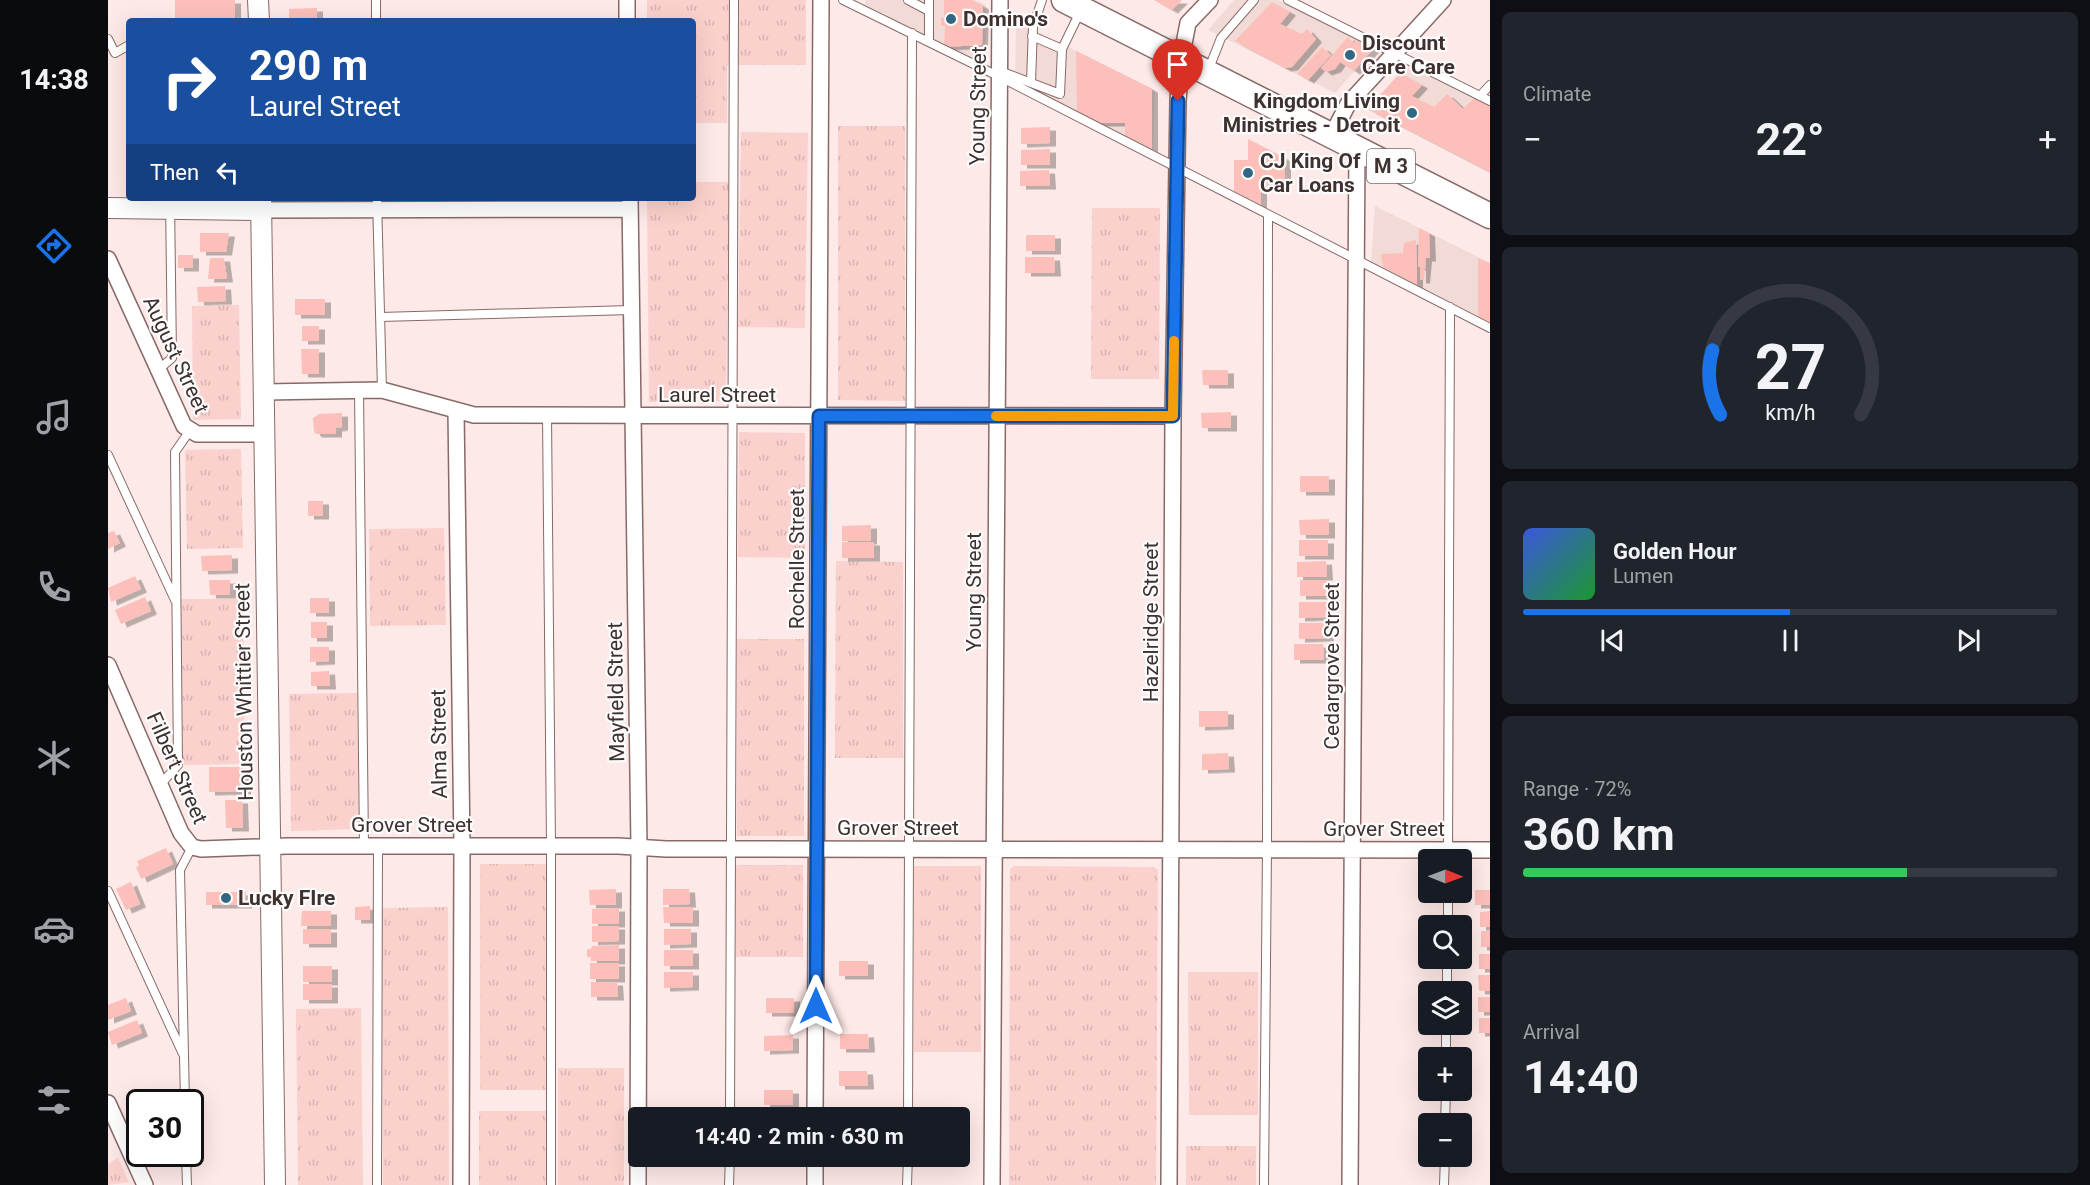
<!DOCTYPE html>
<html lang="en">
<head>
<meta charset="utf-8">
<style>
	:root { --surface:#171b24; --page:#20242c; --text:#f1f3f6; --muted:#9ea1a6; --line:#363941; --accent:#1a73e8 }
	body { margin:0; font-family:Roboto,sans-serif; background:var(--page); color:var(--text); height:100vh; display:flex; flex-direction:column; font-size:22px; white-space:nowrap }
	* { box-sizing:border-box; margin:0 }
	p { font-size:20px; color:var(--muted) }
	.icon { flex:none; width:33px; height:33px; fill:none; stroke:currentColor; stroke-width:2; stroke-linecap:round; stroke-linejoin:round }
	.map { position:relative; flex:1; overflow:hidden }
	.side { display:flex; flex-direction:column; gap:12px; padding:12px; background:#0d0f14; width:600px }
	.side>* { flex:none }
	.guide { position:absolute; left:18px; top:18px; width:570px; height:183px; border-radius:6px; box-shadow:0 6px 24px #0002; background:#1a4fa0; color:#fff; overflow:hidden }
	.needle { width:39px; rotate:91deg }
	.controls { position:absolute; left:1310px; top:849px; display:grid; gap:12px }
	.controls a { display:grid; place-items:center; width:54px; height:54px; border-radius:6px; background:var(--surface); box-shadow:0 6px 24px #0002; font-size:30px }
	.speed { position:absolute; left:18px; top:1089px; display:flex; gap:12px; font-size:30px; font-weight:700; text-align:center }
	.speed>* { display:grid; place-content:center; width:78px; height:78px; border-radius:50%; background:var(--surface); box-shadow:0 6px 24px #0002; line-height:1 }
	.speed .limit { border:3px solid #111; border-radius:9px; background:#fff; color:#111 }
	.pin { position:absolute; display:grid; place-items:center; width:51px; height:51px; color:#fff; margin:-62px -26px; border-radius:50% 50% 50% 0; rotate:-45deg; box-shadow:0 0 6px #0007 }
	.pin .icon { rotate:45deg }
	.me { position:absolute; width:66px; margin:-33px; rotate:0deg; stroke-linejoin:round; filter:drop-shadow(0 0 4px #0008) }
	.turn { display:flex; align-items:center; gap:21px; height:126px; padding:0 24px; font-size:27px }
	.turn .icon { width:78px; height:78px; stroke-width:2.5 }
	.turn b { display:block; font-size:42px; line-height:51px }
	.then { display:flex; align-items:center; height:57px; padding:0 24px; background:#0003; gap:12px; font-size:22px }
	.big { font-size:45px; font-weight:700; line-height:1.1 }
	.side .card { flex:1; display:flex; flex-direction:column; justify-content:center; gap:9px; min-width:0; padding:0 21px; border-radius:9px; background:var(--page) }
	.side .dial { align-items:center; gap:0 }
	.dial svg { height:156px; overflow:visible; fill:none; stroke:var(--line); stroke-width:7; stroke-linecap:round; text-anchor:middle }
	.dial text { fill:var(--text); stroke:none }
	.song { display:flex; align-items:center; gap:18px }
	.cover { width:72px; height:72px; border-radius:9px; background:linear-gradient(135deg,hsl(230 70% 55%),hsl(130 70% 35%)) }
	.played { height:6px; border-radius:3px; background:linear-gradient(90deg,var(--accent) 50%,var(--line) 50%) }
	.keys { display:flex; justify-content:space-around; direction:ltr }
	.heat { display:flex; justify-content:space-between; align-items:center; font-size:33px; direction:ltr }
	.charge { height:9px; border-radius:4px; background:linear-gradient(90deg,#34c759 72%,var(--line) 0) }
	.trip { position:absolute; left:520px; top:1107px; width:342px; height:60px; border-radius:6px; background:var(--surface); box-shadow:0 6px 24px #0002; font-weight:700; line-height:60px; text-align:center }
	main { display:flex; flex:1; min-height:0 }
	.tab-bar { display:flex; flex-direction:column; width:108px; justify-content:space-around; align-items:center; background:#090b0e; color:var(--muted) }
	.tab-bar .icon { width:42px; height:42px }
	.tab-bar .selected { color:var(--accent) }
	.tab-bar b { font-size:27px; color:var(--text) }
	.map>svg:first-child { display:block }
	.built { fill:#f2dad7 }
	.grass { fill:url(#grass-tufts) }
	.building { fill:#fcbfb9; filter:url(#shadow) }
	.lines { fill:none; stroke-linecap:round; stroke-linejoin:round }
	.service-casing { stroke:#876a67; stroke-width:10 }
	.minor-casing { stroke:#876a67; stroke-width:18 }
	.tertiary-casing { stroke:#876a67; stroke-width:22 }
	.primary-casing { stroke:#876a67; stroke-width:27 }
	.service { stroke:#fff; stroke-width:8 }
	.minor { stroke:#fff; stroke-width:15 }
	.tertiary { stroke:#fff; stroke-width:20 }
	.primary { stroke:#fff; stroke-width:24 }
	.route-casing { stroke:#114b97; stroke-width:15 }
	.route { stroke:#1a73e8; stroke-width:10 }
	.slow { stroke:#f59e0b; stroke-width:10 }
	.poi-dot { fill:#326683; stroke:#fbfcfb; stroke-width:2 }
	.labels { text-anchor:middle; stroke-width:4.5; stroke-linejoin:round; paint-order:stroke }
	.shield { fill:#fbfcfb; stroke:#776e6d; stroke-width:1.5 }
	.shield-label { font-size:20px; font-weight:bold; fill:#3e3130 }
	.poi-label { font-size:21px; font-weight:bold; fill:#3e3130; stroke:#fbfcfb; text-anchor:start }
	.street-label { font-size:21px; fill:#3e3130; stroke:#fbfcfb }
</style>
</head>
<body>
<main>
<nav class="tab-bar">
<b>14:38</b>
<svg class="icon selected" aria-label="directions" viewBox="0 0 24 24"><path d="M12 3l9 9-9 9-9-9zM9 14v-3h6M13 9l2 2-2 2"/></svg>
<svg class="icon" aria-label="music" viewBox="0 0 24 24"><path d="M9 18V5l10-2v13"/><circle cx="6" cy="18" r="3"/><circle cx="16" cy="16" r="3"/></svg>
<svg class="icon" aria-label="phone" viewBox="0 0 24 24"><path d="M5 4h4l2 5-3 2q2 4 5 5l2-3 5 2v4C11 20 4 13 5 4z"/></svg>
<svg class="icon" aria-label="climate" viewBox="0 0 24 24"><path d="M12 3v18M4 7l16 10M4 17L20 7"/></svg>
<svg class="icon" aria-label="car" viewBox="0 0 24 24"><path d="M5 17H2v-5l4-1 3-4h7l3 4 3 1v5h-3M9 17h6M6 11h13"/><circle cx="7" cy="17" r="2"/><circle cx="17" cy="17" r="2"/></svg>
<svg class="icon" aria-label="filters" viewBox="0 0 24 24"><path d="M4 7h16M4 17h16"/><circle cx="9" cy="7" r="2"/><circle cx="15" cy="17" r="2"/></svg>
</nav>
<div class="map">
<svg width="1382" height="1185" viewBox="0 0 1382 1185">
	<defs>
		<pattern id="grass-tufts" width="24" height="20" patternUnits="userSpaceOnUse" patternTransform="scale(1.5)"><rect width="24" height="20" fill="#fbd1cd"/><path d="M3 7l-1-3M5 7V3M7 7l1-3M15 17l-1-3M17 17v-4M19 17l1-3" fill="none" stroke="#d8b4b0"/></pattern>
		<filter id="shadow"><feDropShadow dx="6" dy="3.5" stdDeviation="0" flood-color="#0004"/></filter>
	</defs>
	<rect width="100%" height="100%" fill="#fde9e7"/>
	<path class="built" d="M758,0H867L878,5L877,66L756,5Z
		M1126,0H1170L1267,48L1227,93L1100,30Z
		M908,21L1047,90L1045,152L907,80Z
		M1300,66L1382,107V173L1258,109Z
		M1267,206L1382,263V325L1263,264Z"/>
	<path class="grass" d="M539,0H698V65H619V123H585V21H539Z
		M730,126H797V401L730,400Z
		M633,132L700,133L697,328L630,327Z
		M585,182H621L618,401L541,402L539,198H585Z
		M984,208H1052L1051,379H983Z
		M131,305L133,419L85,420L84,306Z
		M631,432L697,433V558L630,557Z
		M133,449L135,548L79,549L77,450Z
		M336,528L338,625L262,626L261,529Z
		M728,561L795,562V758H727Z
		M73,599H135L137,764L75,765Z
		M629,639H696V836H629Z
		M249,693L251,829L183,831L181,694Z
		M372,864H439V1090H372Z
		M627,865H695V957H628Z
		M806,866H873V1052H806Z
		M906,866L1046,867L1050,870L1048,1185H901L902,869Z
		M340,907L341,1185H275L274,908Z
		M1080,972H1150V1115H1081Z
		M253,1008L255,1185H190L188,1009Z
		M450,1068H516V1185H450Z
		M371,1111H438V1185H371Z
		M1078,1146H1148V1185H1078Z
		M10,1158L21,1182L0,1185V1164Z"/>
	<path class="building" d="M67,0H127V21H67Z
		M836,0H864L875,6L874,45L836,47L837,26H833V18H836Z
		M1046,0H1074L1064,10Z
		M1164,2L1182,12L1172,24L1194,34L1199,29L1208,39L1184,67L1177,68L1127,41Z
		M209,8V21H181V9Z
		M1240,37L1246,43L1249,40L1266,48L1246,71L1232,62L1227,69L1218,72L1213,68Z
		M1214,47L1223,55L1200,80L1189,74Z
		M968,51L1044,89V149L1017,136V123H992L969,114Z
		M1292,73L1314,85L1304,96L1326,107L1339,94L1355,109L1366,98L1382,106V172L1262,110L1263,105Z
		M942,127V143L913,144V128Z
		M1140,139L1177,158V188L1153,186V206L1126,193V160H1140Z
		M942,149V165H913V150Z
		M941,170L942,186H912V171Z
		M1311,228L1321,233L1322,258H1318L1316,280H1312V267H1310Z
		M92,233H121L118,252H92Z
		M918,235H947V251H918Z
		M1308,240L1309,270V285L1275,267L1273,254L1295,253L1296,243Z
		M70,255H85V268H70Z
		M917,257H946L947,273H917Z
		M102,258H116L119,279H100Z
		M1370,258L1382,263V324L1370,318Z
		M117,286L118,301L90,302L89,287Z
		M187,299H217V315H187Z
		M194,326H211V341H194Z
		M193,349H211V374H194Z
		M1094,370H1120V385H1095Z
		M1123,412V428H1094L1093,413Z
		M234,413V427L228,428V434H208L206,432L205,418L211,414Z
		M1192,476H1221V492H1192Z
		M200,501H215V516H200Z
		M1221,519V535H1192L1191,520Z
		M763,525V541H734V526Z
		M6,531L12,543L0,549V533Z
		M1191,540H1220V556H1191Z
		M734,542H766V558H734Z
		M124,555V570L94,571L93,556Z
		M1218,561L1219,577H1189V562Z
		M27,576L33,589L3,602L0,588Z
		M101,580H122V595H102Z
		M1192,580H1221V596H1192Z
		M37,597L43,611L13,624L7,610Z
		M202,598H221V613H202Z
		M1191,602H1220V617L1191,618Z
		M203,622H219V638H203Z
		M1191,623H1220V638L1191,639Z
		M1186,644H1215L1216,660H1186Z
		M202,647H221V661L202,662Z
		M221,671L222,686H203V672Z
		M1091,711H1120V726L1091,727Z
		M1120,753L1121,769L1094,770V754Z
		M101,767H137V791L101,792Z
		M117,800H134L135,828H118Z
		M58,848L65,864L33,879L28,867L31,866L29,861Z
		M23,882L32,904L18,910L8,889Z
		M508,889V905H482L481,890Z
		M555,889H581L582,904L555,905Z
		M1367,890H1382V905H1367Z
		M98,892H138V905H98Z
		M262,906V920H247V907Z
		M555,907H585V923H556Z
		M511,908V924H484V909Z
		M194,911H223V926H193Z
		M1382,911V927H1372V912Z
		M484,926H511V941L484,942Z
		M195,929H223V944H195Z
		M556,929H583V944L556,945Z
		M1373,931H1382V947H1373Z
		M511,945V961H483V957H479V949H483L484,946Z
		M556,950H585V966H556Z
		M1371,954H1382V969H1371Z
		M731,961H760V976H731Z
		M482,963H511V979H482Z
		M195,966H224V982H195Z
		M556,972H585V987L556,988Z
		M1370,975H1382V991H1371Z
		M483,982H509L510,997H483Z
		M195,984H224V1000H195Z
		M1370,997H1382V1012H1370Z
		M18,998L23,1011L0,1020V1005Z
		M658,998H686V1013H658Z
		M1371,1018H1382V1033H1371Z
		M29,1020L34,1033L4,1045L0,1032Z
		M732,1034H760L761,1049H732Z
		M685,1035V1050L656,1051V1036Z
		M731,1071H759L760,1086H731Z
		M656,1090H685V1105H656Z
		M656,1156H685V1161H656Z"/>
	<g class="lines">
		<defs>
			<path id="service" d="M268,0V21
				M735,0L890,76L1382,328
				M800,0L821,11
				M1180,0L1382,101
				M924,36L954,49
				M0,39L7,53L21,45
				M821,42V0
				M892,71L952,94L954,49L972,12
				M1100,71L1113,38L1146,0
				M923,82L925,27L934,0
				M1372,96L1382,85
				M269,198L274,390
				M272,317L523,310
				M50,370L64,358L62,198
				M251,390L256,846
				M439,415L443,846V1185
				M0,455L67,600
				M52,785L70,765L67,452L81,432
				M1340,860L1342,307
				M0,891L75,1054
				M1340,926V892
				M1339,992V958
				M1338,1058V1024
				M77,1102L72,870L84,847
				M622,1118L626,0
				M800,1118L804,33
				M1337,1124L1338,1090
				M78,1154L79,1185
				M269,1185L270,846
				M621,1185L622,1156
				M799,1185L800,1156
				M1156,1185L1159,849L1160,215
				M1336,1185L1337,1156"/>
			<path id="minor" d="M519,0V21
				M1224,135L1240,104L1335,0
				M522,198L531,847L530,1185
				M153,210L522,209
				M0,259L76,426L89,434H157
				M156,392L274,390L366,415L1065,416
				M348,411L354,846L353,1185
				M0,665L73,833L84,847L93,849L179,846H510L558,849L1382,850
				M0,1103L37,1185
				M707,1118L713,0
				M707,1185V1156
				M884,1185L892,0
				M1061,1185L1065,416L1070,101L1073,59L1080,23L1102,0
				M1242,1185L1249,148"/>
			<path id="tertiary" d="M150,0L151,21
				M153,198L167,1185
				M0,208L153,210"/>
			<path id="primary" d="M956,0L1382,216"/>
		</defs>
		<use href="#service" class="service-casing"/>
		<use href="#minor" class="minor-casing"/>
		<use href="#tertiary" class="tertiary-casing"/>
		<use href="#primary" class="primary-casing"/>
		<use href="#service" class="service"/>
		<use href="#minor" class="minor"/>
		<use href="#tertiary" class="tertiary"/>
		<use href="#primary" class="primary"/>
	</g>
	<g class="lines">
		<defs>
			<path id="route" d="M708,1006L711,416H1065L1070,101"/>
		</defs>
		<use href="#route" class="route-casing"/>
		<use href="#route" class="route"/>
		<path class="slow" d="M888,416H1065L1066,341"/>
	</g>
	<g class="poi-dot">
		<circle cx="843" cy="19" r="6"/>
		<circle cx="1242" cy="55" r="6"/>
		<circle cx="1304" cy="113" r="6"/>
		<circle cx="1140" cy="173" r="6"/>
		<circle cx="118" cy="898" r="6"/>
	</g>
	<g class="labels">
		<rect class="shield" x="1259" y="149" width="48" height="34" rx="4.5"/>
		<g class="shield-label">
			<text x="1283" y="173">M 3</text>
		</g>
		<g class="poi-label">
			<text x="855" y="26">Domino's</text>
			<text x="1254" y="50">Discount<tspan x="1254" dy="24">Care Care</tspan></text>
			<text x="1292" y="108" text-anchor="end">Kingdom Living<tspan x="1292" dy="24">Ministries - Detroit</tspan></text>
			<text x="1152" y="168">CJ King Of<tspan x="1152" dy="24">Car Loans</tspan></text>
			<text x="130" y="905">Lucky FIre</text>
		</g>
		<g class="street-label">
			<text transform="translate(870 106) rotate(-89)" y="7">Young Street</text>
			<text transform="translate(68 355) rotate(65)" y="7">August Street</text>
			<text x="609" y="402">Laurel Street</text>
			<text transform="translate(689 559) rotate(-90)" y="7">Rochelle Street</text>
			<text transform="translate(866 592) rotate(-90)" y="7">Young Street</text>
			<text transform="translate(1043 622) rotate(-90)" y="7">Hazelridge Street</text>
			<text transform="translate(1224 666) rotate(-90)" y="7">Cedargrove Street</text>
			<text transform="translate(136 692) rotate(-91)" y="7">Houston Whittier Street</text>
			<text transform="translate(508 692) rotate(-91)" y="7">Mayfield Street</text>
			<text transform="translate(331 744) rotate(-91)" y="7">Alma Street</text>
			<text transform="translate(69 768) rotate(66)" y="7">Filbert Street</text>
			<text x="304" y="832">Grover Street</text>
			<text x="790" y="835">Grover Street</text>
			<text x="1276" y="836">Grover Street</text>
		</g>
	</g>
</svg>
<div class="controls">
<a><svg class="needle" viewBox="-14 -14 28 28"><path d="M0-13l5 13h-10z" fill="#e53935"/><path d="M0 13l5-13h-10z" fill="#9ea1a6"/></svg></a>
<a><svg class="icon" aria-label="search" viewBox="0 0 24 24"><circle cx="10" cy="10" r="6"/><path d="M15 15l6 6"/></svg></a>
<a><svg class="icon" aria-label="layers" viewBox="0 0 24 24"><path d="M12 4l9 5-9 5-9-5zM3 14l9 5 9-5"/></svg></a>
<a>+</a>
<a>−</a>
</div>
<div class="speed"><div class="limit">30</div></div>
<div class="pin" style="left:1070px;top:101px;background:#d93025"><svg class="icon" aria-label="arrive" viewBox="0 0 24 24"><path d="M6 21V4h12l-3 4 3 4H6"/></svg></div>
<svg class="me" style="left:708px;top:1006px" viewBox="-20 -20 40 40"><path d="M0-17L14 15 0 8-14 15z" fill="#1a73e8" stroke="#fff" stroke-width="4"/></svg>
<div class="trip">14:40 · 2 min · 630 m</div>
<div class="guide">
<div class="turn"><svg class="icon" aria-label="right" viewBox="0 0 24 24"><path d="M7 20v-9h11M14 6l5 5-5 5"/></svg><div><b>290 m</b>Laurel Street</div></div>
<div class="then">Then<svg class="icon" aria-label="left" viewBox="0 0 24 24"><path d="M17 20v-9H6M10 6l-5 5 5 5"/></svg></div>
</div>
</div>
<section class="side">
<div class="card"><p>Climate</p>
<div class="heat"><a>−</a><b class="big">22°</b><a>+</a></div>
</div>
<div class="card dial"><svg viewBox="0 0 100 80">
<path d="M14 69A42 42 0 1 1 86 69"/>
<path d="M14 69A42 42 0 0 1 10 36" stroke="#1a73e8"/>
<text x="50" y="56" font-size="32" font-weight="700">27</text>
<text x="50" y="72" font-size="11">km/h</text>
</svg></div>
<div class="card">
<div class="song"><i class="cover"></i><div><b>Golden Hour</b><p>Lumen</p></div></div>
<div class="played"></div>
<div class="keys"><svg class="icon" aria-label="previous" viewBox="0 0 24 24"><path d="M18 5L8 12l10 7zM5 5v14"/></svg><svg class="icon" aria-label="pause" viewBox="0 0 24 24"><path d="M8 5v14M16 5v14"/></svg><svg class="icon" aria-label="next" viewBox="0 0 24 24"><path d="M6 5l10 7-10 7zM19 5v14"/></svg></div>
</div>
<div class="card"><p>Range · 72%</p><b class="big">360 km</b><div class="charge"></div></div>
<div class="card"><p>Arrival</p><b class="big">14:40</b></div>
</section>
</main>
</body>
</html>
